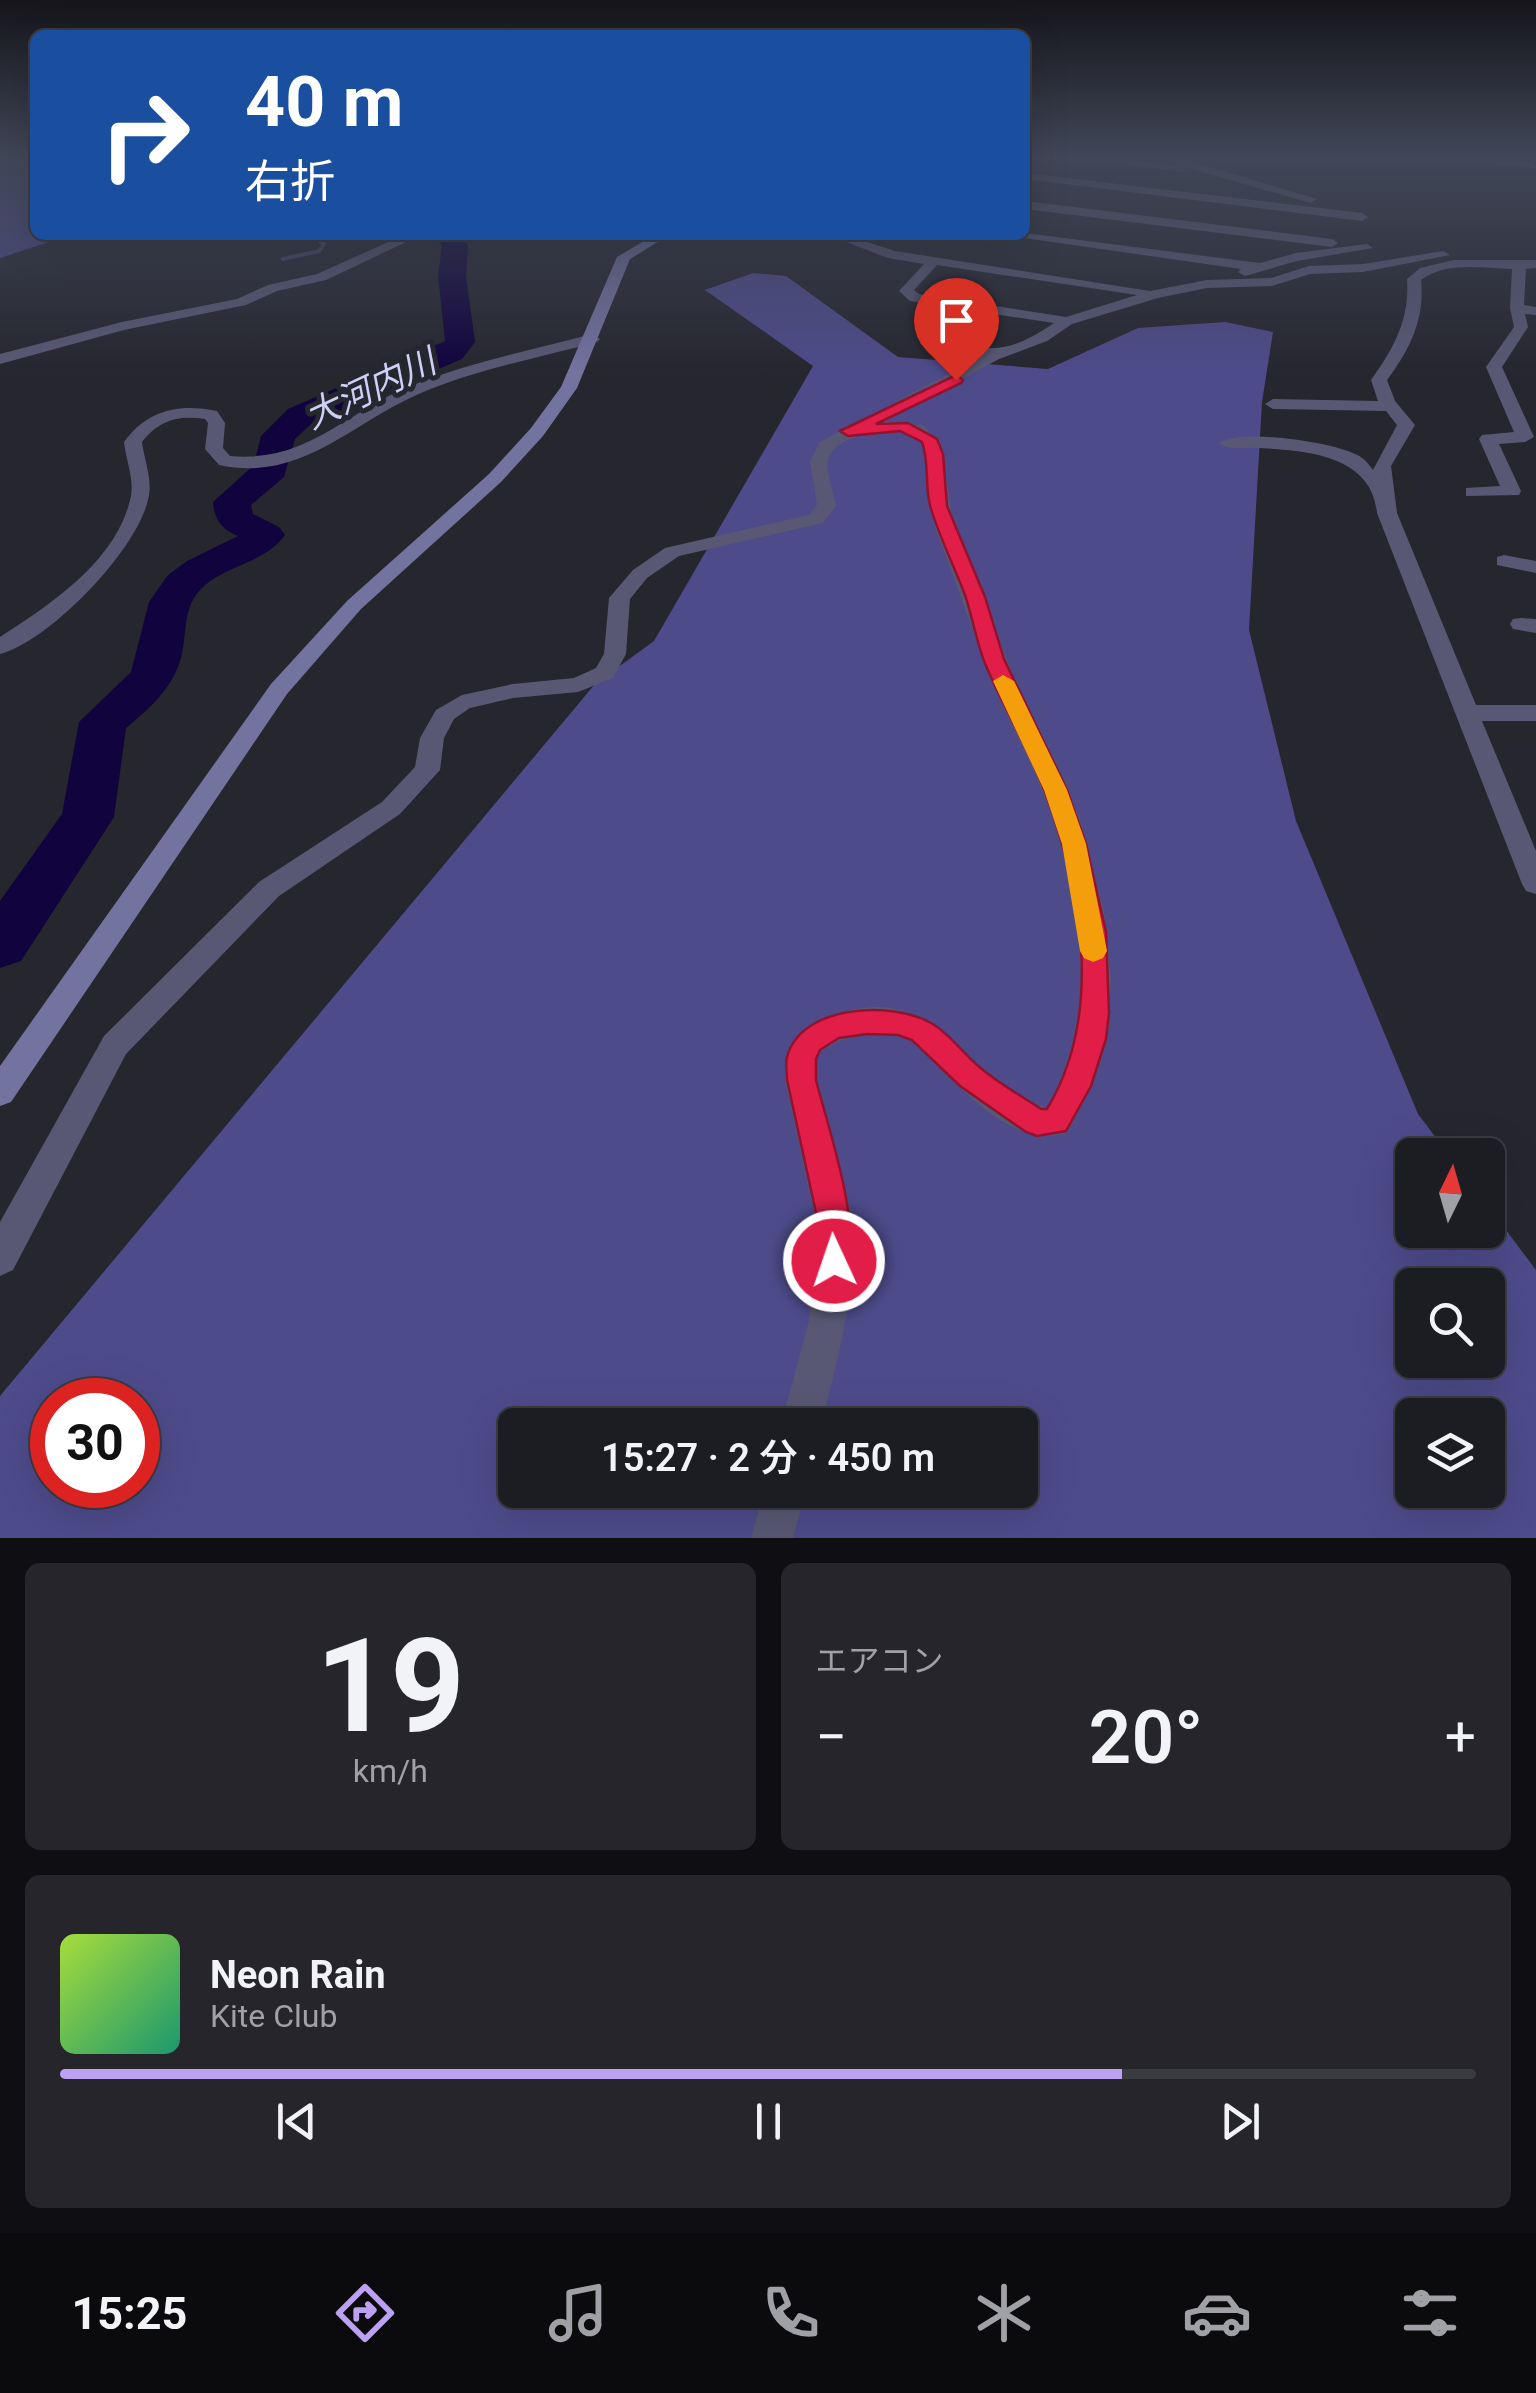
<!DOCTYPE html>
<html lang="ja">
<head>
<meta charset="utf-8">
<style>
	:root { --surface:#1c1c23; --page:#25252b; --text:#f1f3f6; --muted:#a0a1a6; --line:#3a3a41; --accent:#bca0f2 }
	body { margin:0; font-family:Roboto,"Noto Sans JP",sans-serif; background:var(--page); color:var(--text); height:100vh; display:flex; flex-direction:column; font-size:38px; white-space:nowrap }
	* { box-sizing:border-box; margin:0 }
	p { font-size:32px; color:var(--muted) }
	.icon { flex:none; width:55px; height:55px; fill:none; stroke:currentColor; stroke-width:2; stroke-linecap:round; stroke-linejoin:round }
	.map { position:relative; height:1538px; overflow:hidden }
	.panel { display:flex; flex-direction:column; gap:25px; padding:25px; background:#0f0f13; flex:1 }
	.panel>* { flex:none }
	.top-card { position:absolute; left:30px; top:30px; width:1000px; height:210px; border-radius:15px; box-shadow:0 10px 40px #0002,0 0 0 2px var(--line); background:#1a4fa0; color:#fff; overflow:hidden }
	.needle { width:65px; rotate:5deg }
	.tools { position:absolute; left:1395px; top:1138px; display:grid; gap:20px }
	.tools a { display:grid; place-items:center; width:110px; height:110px; border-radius:15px; background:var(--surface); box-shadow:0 10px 40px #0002,0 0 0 2px var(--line); font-size:50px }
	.speed { position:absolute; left:30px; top:1378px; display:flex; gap:20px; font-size:50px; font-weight:700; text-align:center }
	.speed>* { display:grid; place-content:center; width:130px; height:130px; border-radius:50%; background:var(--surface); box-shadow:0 10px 40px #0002,0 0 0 2px var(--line); line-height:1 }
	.speed .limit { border:15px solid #d22; background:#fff; color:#111 }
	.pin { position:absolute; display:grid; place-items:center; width:85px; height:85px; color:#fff; margin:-102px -42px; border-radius:50% 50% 50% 0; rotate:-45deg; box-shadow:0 0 10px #0007 }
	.pin .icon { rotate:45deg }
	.me { position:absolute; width:110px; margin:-55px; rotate:357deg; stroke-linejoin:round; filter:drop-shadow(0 0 8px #0008) }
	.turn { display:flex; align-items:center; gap:35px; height:210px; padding:0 50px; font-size:45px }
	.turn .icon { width:130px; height:130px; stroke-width:2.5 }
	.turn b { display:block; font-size:70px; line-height:85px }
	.big { font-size:75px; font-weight:600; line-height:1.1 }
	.panel .tile { flex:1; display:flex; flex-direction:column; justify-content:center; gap:15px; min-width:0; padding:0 35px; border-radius:15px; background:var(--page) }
	.panel .dial { align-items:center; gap:0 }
	.dial b { font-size:130px; line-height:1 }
	.song { display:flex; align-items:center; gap:30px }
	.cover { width:120px; height:120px; border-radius:15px; background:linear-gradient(135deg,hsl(80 70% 55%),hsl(160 70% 35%)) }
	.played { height:10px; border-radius:5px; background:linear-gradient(90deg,var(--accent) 75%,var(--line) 75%) }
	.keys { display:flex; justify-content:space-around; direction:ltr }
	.heat { display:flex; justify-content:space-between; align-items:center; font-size:55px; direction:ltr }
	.panel .tiles { flex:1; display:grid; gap:25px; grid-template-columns:1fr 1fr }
	.tile:last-child { grid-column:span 2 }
	.trip { position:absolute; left:498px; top:1408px; width:540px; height:100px; border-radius:15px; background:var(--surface); box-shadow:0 10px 40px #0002,0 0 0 2px var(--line); font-weight:600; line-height:100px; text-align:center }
	.tabs { display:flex; height:160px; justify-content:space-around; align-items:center; background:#0b0b0e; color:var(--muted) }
	.tabs .icon { width:70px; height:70px }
	.tabs .active { color:var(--accent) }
	.tabs b { font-size:45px; color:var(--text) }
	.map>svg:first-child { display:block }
	.forest { fill:#4d4b8a; fill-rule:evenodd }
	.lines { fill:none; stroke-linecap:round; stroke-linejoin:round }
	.stream { stroke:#4c426c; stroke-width:4 }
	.river { fill:#11033d; fill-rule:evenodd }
	.street { fill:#585874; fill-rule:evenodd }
	.secondary { fill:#7373a0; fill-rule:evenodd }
	.route { fill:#e11d48; stroke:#92132f; stroke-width:2.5 }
	.slow { fill:#f59e0b }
	.labels { text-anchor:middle; stroke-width:10; stroke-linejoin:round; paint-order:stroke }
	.water-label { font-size:35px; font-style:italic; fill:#cdcff5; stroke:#26262f }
</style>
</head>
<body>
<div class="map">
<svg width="1536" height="1538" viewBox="0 0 1536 1538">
	<rect width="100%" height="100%" fill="#26262f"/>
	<path class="forest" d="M0,158H35V235H70L0,258Z
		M753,273L786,276L898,357L1048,369L1138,328L1225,322L1273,332L1262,402L1249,630L1296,821L1418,1114L1449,1155H1412V1230H1488V1206L1536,1270V1538H0V1396L595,684L654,641L813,366L705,290ZM1412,1285H1488V1360H1412ZM52,1400H138V1485H52ZM1412,1415H1488V1490H1412ZM515,1425H1020V1490H515Z"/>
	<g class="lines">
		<path class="stream" d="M283,259L319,251L324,244L312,235"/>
		<path class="river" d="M434,235H460L468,245L466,276L475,342L462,359L312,423L295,439L284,477L251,505L253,514L279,527L285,535C263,566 218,565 196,595C185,610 186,631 183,648C178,683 152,707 126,728L114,817L21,961L0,968V901L62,814L79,722L131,672L149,602L168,575L187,561L238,536C222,530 214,519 213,502L254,465L261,436L288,409L445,341L438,276L442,246Z"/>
		<path class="street" d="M1078,158L1180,165L1161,158H1180L1317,199L1311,203L1188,168L1183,172Z
			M1241,158H1253L1254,160L1249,163Z
			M1455,158L1533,162L1536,168L1460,161Z
			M1025,173L1362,213L1368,217L1362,221L1025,179Z
			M1025,201L1332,239L1338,243L1332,247L1025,209Z
			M1025,233L1260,263L1296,253L1367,244L1373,248L1297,261L1245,276L1238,272L1241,269L1003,235Z
			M404,235H421L326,280L277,291L246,305L124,330L0,364V354L122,322L237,299L268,285L317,274Z
			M828,235H846L895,251L1150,291L1207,280L1271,278L1309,266L1363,264L1443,251L1450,255L1363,272L1310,274L1272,286L1207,288L1158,298L1072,324L1047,341L999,359L886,421L924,426L942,448L953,523L1017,685L1077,812L1104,911L1111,981L1107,1039L1093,1082L1068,1132C1021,1150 972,1100 942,1070C931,1060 921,1045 907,1039C879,1028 841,1035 819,1053C804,1095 853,1187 854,1235C854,1300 837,1362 821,1425H781L809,1321L818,1231L785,1080C784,1051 794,1031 822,1019C950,968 962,1096 1047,1107C1101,1010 1083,889 1042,790C1028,755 1009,722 994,686C974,637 958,586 938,536C929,512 931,452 920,440C903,420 831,434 828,461C826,474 834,493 836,506L823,523L679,556L647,578L630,599L626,654L613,678L578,692L513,698L470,708L454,719L444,738L440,770L400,814L279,896L126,1054L13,1270L0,1276V1222L104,1036L259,882L382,802L415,767L420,738L436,710L462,695L513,684L574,678L596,668L604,654L609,598L633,570L665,548L809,515L817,505L810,461L820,442L979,358L920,344L947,307L910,301L899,291L924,264L888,258ZM937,265L1137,295L1066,317L919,294L914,290ZM960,309L1054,323C1007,355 990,351 938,341Z
			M1454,260H1536V268L1526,269L1524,305L1536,307V315L1525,314L1528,327L1502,367L1534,437L1525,442L1499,444L1521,491L1519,495L1466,496V488L1500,486L1479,439L1482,435L1514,432L1486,367L1514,327L1510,308L1512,269C1482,268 1446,261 1421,280C1425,319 1410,349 1387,380L1395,401L1415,425L1391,466L1397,513L1476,705H1536V721H1482L1536,851V894L1526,891L1522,884L1377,513C1372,454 1303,450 1257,448C1244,447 1229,451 1219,443C1239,428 1332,442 1355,454C1363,457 1368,463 1373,470L1397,425L1386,411L1273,409L1265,404L1273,399L1378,401L1371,380C1394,348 1410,319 1407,279L1420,268Z
			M592,334L600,339L597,342C539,358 477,369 421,393C352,422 301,483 219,465L205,449L208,423L205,419C179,415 159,420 142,442C144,459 152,478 149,495C141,547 50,641 0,654V637C51,604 118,560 131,496C134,479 126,460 124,442C147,410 179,403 217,411L225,423L223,448L230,456C308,463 346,411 413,385C471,362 532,350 592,334Z
			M1504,555L1536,561V573L1497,565V557Z
			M1521,618L1536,619V633L1513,629L1510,624L1513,619Z
			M764,1490H806L793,1538H751Z"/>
		<path class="secondary" d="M654,235H669L630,259L577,388L543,436L501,482L361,609L287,694L11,1102L0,1106V1066L271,684L347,601L489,474L531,428L561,387L617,257Z"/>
	</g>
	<linearGradient id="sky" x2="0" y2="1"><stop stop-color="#15151a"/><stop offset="0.42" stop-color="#414758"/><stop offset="1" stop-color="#414758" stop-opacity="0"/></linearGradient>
	<rect width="1536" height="374" fill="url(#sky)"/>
	<path class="route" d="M956,375L963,380L961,383L876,424L908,423L937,439L943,454L947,506L985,597L1004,659L1067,790L1086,844L1106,932L1109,1013L1106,1039L1091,1086L1066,1131L1037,1136L1026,1132L960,1086L912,1040L898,1035L867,1034L839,1038L820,1050L816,1059V1080C828,1128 864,1230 845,1273L834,1277L822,1273L817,1261L820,1231L787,1080C787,1073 785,1063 787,1057C801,1004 892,1001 931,1023C948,1032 962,1052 977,1065C996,1082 1020,1095 1041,1109H1047C1104,1014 1082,891 1045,792C1028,747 1002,705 984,661C976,639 972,616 965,595C954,566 940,538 931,509C924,488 930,464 922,442L900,431L848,436L840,431Z"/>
	<path class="slow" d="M1003,675L1014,681L1067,790L1086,844L1107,951L1103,958L1093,962L1084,958L1080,951L1062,844L1044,790L993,681Z"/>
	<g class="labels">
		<g class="water-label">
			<text transform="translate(370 389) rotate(-25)" y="12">大河内川</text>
		</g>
	</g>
</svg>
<div class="tools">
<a><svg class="needle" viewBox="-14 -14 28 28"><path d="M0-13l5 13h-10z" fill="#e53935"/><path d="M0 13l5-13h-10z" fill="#a0a1a6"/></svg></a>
<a><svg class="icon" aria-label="search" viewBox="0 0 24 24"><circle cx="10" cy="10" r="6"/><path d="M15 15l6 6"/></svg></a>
<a><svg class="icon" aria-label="layers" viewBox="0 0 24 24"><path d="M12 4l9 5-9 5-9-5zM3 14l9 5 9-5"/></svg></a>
</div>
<div class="speed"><div class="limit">30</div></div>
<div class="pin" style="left:956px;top:380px;background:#d93025"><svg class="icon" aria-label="arrive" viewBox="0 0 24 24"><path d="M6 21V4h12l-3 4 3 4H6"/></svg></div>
<svg class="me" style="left:834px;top:1261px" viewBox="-20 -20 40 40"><circle r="17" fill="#e11d48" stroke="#fff" stroke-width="3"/><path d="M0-11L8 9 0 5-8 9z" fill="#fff"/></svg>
<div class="trip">15:27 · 2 分 · 450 m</div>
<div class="top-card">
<div class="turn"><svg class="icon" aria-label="right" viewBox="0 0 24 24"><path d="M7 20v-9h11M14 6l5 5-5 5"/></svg><div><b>40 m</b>右折</div></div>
</div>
</div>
<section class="panel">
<div class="tiles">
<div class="tile dial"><b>19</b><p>km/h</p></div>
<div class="tile"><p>エアコン</p>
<div class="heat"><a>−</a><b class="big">20°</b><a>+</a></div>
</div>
<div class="tile">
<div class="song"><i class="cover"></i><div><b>Neon Rain</b><p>Kite Club</p></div></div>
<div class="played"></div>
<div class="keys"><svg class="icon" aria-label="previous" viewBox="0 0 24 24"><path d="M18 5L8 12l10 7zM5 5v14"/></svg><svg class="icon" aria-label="pause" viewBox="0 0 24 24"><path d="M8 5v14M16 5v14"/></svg><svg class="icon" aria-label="next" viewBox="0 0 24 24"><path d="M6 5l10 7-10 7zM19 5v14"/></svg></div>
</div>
</div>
</section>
<nav class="tabs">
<b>15:25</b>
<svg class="icon active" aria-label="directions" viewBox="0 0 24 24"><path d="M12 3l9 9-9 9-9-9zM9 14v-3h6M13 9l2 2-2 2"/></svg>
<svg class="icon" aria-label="music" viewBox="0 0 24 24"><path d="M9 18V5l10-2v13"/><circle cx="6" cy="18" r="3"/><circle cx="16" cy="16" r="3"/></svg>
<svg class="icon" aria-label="phone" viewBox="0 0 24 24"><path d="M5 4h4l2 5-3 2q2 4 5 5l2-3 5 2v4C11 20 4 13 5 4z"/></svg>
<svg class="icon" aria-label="climate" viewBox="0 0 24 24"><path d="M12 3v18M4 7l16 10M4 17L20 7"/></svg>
<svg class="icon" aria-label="car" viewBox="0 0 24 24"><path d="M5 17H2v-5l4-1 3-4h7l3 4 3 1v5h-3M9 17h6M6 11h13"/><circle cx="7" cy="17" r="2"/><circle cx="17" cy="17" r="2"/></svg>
<svg class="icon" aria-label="filters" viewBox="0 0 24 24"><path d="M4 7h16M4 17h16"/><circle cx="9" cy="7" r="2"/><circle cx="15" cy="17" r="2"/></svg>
</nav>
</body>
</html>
